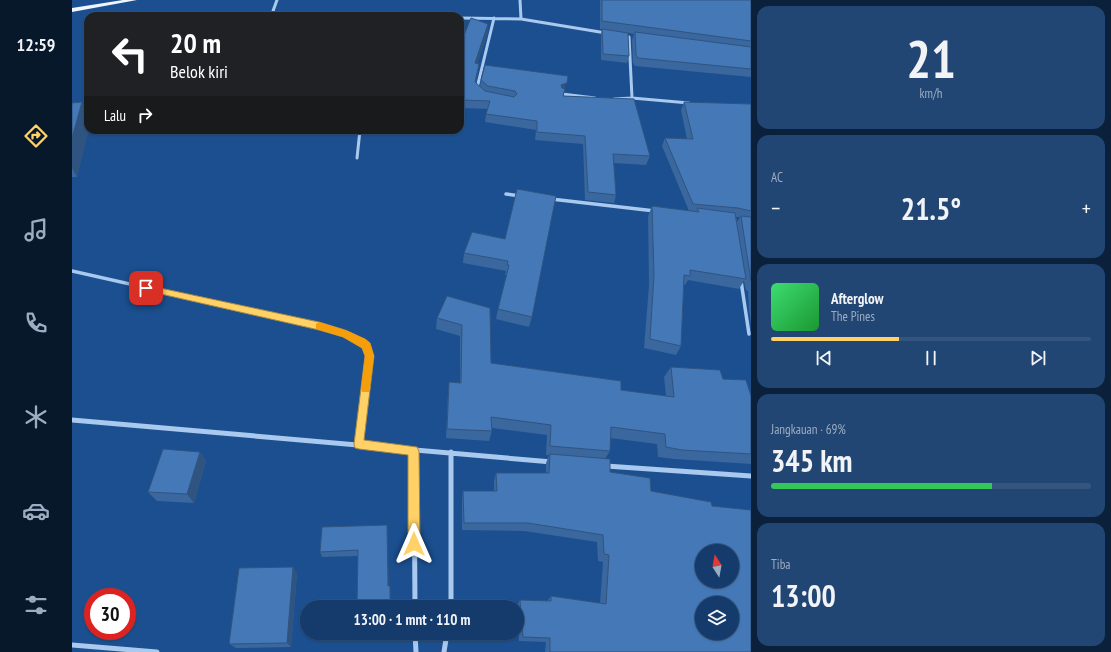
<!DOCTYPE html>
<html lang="id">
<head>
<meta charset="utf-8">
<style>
	:root { --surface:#143b6b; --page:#214673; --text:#f1f3f6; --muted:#9dadc1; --line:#33557e; --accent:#ffd166 }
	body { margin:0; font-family:"PT Sans Narrow",sans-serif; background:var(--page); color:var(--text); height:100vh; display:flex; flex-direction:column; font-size:15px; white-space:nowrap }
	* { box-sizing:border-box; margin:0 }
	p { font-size:13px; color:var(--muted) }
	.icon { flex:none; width:22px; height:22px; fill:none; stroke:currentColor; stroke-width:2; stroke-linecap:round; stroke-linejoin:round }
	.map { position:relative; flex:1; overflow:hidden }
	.sheet { display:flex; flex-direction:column; gap:6px; padding:6px; background:#0b203b; width:360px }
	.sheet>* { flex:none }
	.banner { position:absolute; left:12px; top:12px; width:380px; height:122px; border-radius:12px; box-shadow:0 1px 3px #0004,0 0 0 1px var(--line); background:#202124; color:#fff; overflow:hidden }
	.needle { width:26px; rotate:349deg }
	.fabs { position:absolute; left:623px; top:544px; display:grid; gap:8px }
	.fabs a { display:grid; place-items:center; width:44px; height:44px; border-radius:50%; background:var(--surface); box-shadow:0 1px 3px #0004,0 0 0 1px var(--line); font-size:20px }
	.speed { position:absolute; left:12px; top:588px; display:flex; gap:8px; font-size:20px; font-weight:700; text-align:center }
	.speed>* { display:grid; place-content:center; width:52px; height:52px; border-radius:50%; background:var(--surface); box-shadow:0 1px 3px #0004,0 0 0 1px var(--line); line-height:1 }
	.speed .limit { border:6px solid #d22; background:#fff; color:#111 }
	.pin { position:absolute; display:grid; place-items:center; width:34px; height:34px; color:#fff; margin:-17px; border-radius:8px; box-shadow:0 2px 6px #0006 }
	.me { position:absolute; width:44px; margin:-22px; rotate:0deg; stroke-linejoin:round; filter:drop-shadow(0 0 3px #0008) }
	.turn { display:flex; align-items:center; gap:14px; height:84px; padding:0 20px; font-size:18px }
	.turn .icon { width:52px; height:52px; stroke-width:2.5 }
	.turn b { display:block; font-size:28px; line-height:34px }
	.then { display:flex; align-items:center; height:38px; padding:0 20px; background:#0003; gap:8px; font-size:15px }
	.big { font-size:30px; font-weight:800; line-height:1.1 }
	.sheet .tile { flex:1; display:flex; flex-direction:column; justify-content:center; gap:6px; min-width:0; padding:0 14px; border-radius:12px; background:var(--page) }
	.sheet .dial { align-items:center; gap:0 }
	.dial b { font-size:52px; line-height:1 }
	.song { display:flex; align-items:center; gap:12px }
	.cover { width:48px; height:48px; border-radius:6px; background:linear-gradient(135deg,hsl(140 70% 55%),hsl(130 70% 35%)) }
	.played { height:4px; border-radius:2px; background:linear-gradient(90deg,var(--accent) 40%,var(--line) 40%) }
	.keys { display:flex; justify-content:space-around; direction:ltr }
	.heat { display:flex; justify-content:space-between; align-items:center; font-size:22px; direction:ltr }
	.charge { height:6px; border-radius:3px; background:linear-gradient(90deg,#34c759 69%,var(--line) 0) }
	.trip { position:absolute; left:228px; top:600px; width:224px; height:40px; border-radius:20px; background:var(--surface); box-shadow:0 1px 3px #0004,0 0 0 1px var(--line); font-weight:800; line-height:40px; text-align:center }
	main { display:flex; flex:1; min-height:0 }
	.tabs { display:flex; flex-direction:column; width:72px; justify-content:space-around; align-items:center; background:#08182b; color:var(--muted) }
	.tabs .icon { width:28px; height:28px }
	.tabs .selected { color:var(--accent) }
	.tabs b { font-size:18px; color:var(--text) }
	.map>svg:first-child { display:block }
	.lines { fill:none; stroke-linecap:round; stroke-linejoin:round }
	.street-far2 { stroke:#a9c9ee; stroke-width:3 }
	.street-far1 { stroke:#a9c9ee; stroke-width:3.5 }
	.street { stroke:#a9c9ee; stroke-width:5 }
	.primary { fill:#f0f6ff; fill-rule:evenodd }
	.wall { fill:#3a679d; fill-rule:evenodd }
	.shaded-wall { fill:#305480 }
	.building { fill:#4478b7; stroke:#305480; fill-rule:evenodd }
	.route { fill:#ffd166; stroke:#a68842 }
	.slow { fill:#f59e0b }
</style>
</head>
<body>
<main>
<nav class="tabs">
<b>12:59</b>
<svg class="icon selected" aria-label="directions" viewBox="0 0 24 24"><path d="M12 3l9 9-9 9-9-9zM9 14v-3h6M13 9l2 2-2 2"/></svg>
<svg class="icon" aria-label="music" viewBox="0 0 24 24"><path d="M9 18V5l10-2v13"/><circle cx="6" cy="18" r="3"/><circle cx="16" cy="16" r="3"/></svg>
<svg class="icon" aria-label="phone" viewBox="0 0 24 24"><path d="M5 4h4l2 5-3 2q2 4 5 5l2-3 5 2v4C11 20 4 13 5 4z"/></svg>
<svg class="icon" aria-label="climate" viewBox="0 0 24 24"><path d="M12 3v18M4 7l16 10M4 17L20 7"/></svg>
<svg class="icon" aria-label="car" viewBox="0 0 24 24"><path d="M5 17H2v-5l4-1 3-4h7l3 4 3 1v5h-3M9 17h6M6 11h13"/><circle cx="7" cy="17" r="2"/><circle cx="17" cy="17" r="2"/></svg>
<svg class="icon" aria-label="filters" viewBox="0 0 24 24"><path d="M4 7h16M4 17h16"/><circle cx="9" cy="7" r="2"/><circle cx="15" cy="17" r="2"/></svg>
</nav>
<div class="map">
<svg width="679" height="652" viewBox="0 0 679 652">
	<rect width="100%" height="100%" fill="#1b4f8f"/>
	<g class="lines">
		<path class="street-far2" d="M205,0L201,11L203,13L271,16
			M448,0L449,19
			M388,18L449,19L534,33
			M557,37L560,98
			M405,88L422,18
			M490,94L523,98
			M542,99L560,98L617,103
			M285,158L288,130"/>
		<path class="street-far1" d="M434,194L448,196
			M479,199L583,211
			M0,271L270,332C295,341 298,347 295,373
			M669,281L677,334"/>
		<path class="street" d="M0,420L480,462
			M287,444L295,372
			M342,451L343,607
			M379,452V607
			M534,466L679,476
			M343,633L344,652
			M0,645L85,652
			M372,652L375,633"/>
		<path class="primary" d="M51,0H65L0,12V8Z"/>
	</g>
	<path class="wall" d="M528,0H679V77L563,66L561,63L560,40L562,34L553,32L557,56L555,63L529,60V35L530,29H528Z
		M416,32L405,64H407L404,83L408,87L409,80L491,96L578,156L574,165L542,163L544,195L542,203L513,200L511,144L463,140L464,130L413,122L414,114L416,109L389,108L390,100H388V45Z
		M10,102L16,115V130L5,177H0V103Z
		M612,102L679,104V325L677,310L676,291L674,290L672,281L667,289L616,280L613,285H612L609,346L604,355L572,348L577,285L576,216L580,206L617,211L590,146L593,138L615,139L609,110ZM664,217H668L665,222Z
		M433,239L460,317L457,327L424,319L426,309L435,276L433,275L434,271L391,263L392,253Z
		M375,296L419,363L549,390L594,396L592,377L599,367L651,379L679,396V464L602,459L586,457L585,444L538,438V451L533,459L538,472L579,491L640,506L679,652H473L474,642L447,641L445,605L448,600L475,601L479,596L528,603L531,562L526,561L525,542L452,531L390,530V499L391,491H422V481L424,473H474V463L477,455H474L475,435L420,428V431L417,441L374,438L376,393L377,382L388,383V336L364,329L365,318Z
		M128,452L134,461L122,503L85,501L76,492Z
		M316,531V586H318V591L319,607H285L286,556L250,557L248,552Z
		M225,573L219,647L164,648L157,644Z
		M319,633V637L287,639L285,636Z"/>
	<path class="shaded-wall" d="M416,24V32L402,72L403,63Z
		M407,64L406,72L402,90L403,82Z
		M496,76L489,105V85Z
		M10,102L16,115V130H17L5,177L0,168V138Z
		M128,452L134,461L122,503L115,494Z
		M315,525L316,531L317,591L316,586Z
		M221,567L225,573L219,647L215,643Z"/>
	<path class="building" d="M530,0H679V41L530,21Z
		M399,18L416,24L403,63L407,64L403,82L413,91L442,97L445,94L443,91L416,86L409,80L413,65L496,76L495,83L489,85L490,88L493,89L491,96L562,99L578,156L541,154L544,195L516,192L513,136L465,132V121L414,114L418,101L390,100L391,92H388V45Z
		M530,29L556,33L557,56L531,54Z
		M563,32L679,47V69L566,58L564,55Z
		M10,102L0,138V103Z
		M612,102L679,104V211L666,208L621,204L593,138L621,139Z
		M445,189L484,196L460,317L426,309L437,265H435L436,261L392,253L400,232L433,239Z
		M580,206L627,212L625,208L663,213L674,279L618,270V276L612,275L609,346L578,339L582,275Z
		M669,216L679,217V281Z
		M375,296L418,308L419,363L549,381V390L602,397L599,367L648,370L651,379L674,380L679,396V454L610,450L594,447L593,434L539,427L538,451L478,446L479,425L419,417L420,431L375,429L377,382L389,383L390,325L365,318Z
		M91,449L128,452L115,494L76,492Z
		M478,454L538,459V472L578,478L579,491L639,502L640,506L679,510V652H478V638L451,637L448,600L479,601V596L534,604L537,555L532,554L531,535L456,523H392L391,491H425L424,473H477ZM630,551H660V581H630ZM630,603H660V633H630Z
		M315,525L316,586H318V607H285L286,550L248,552L250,527Z
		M221,567L215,643L157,644L167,568Z
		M285,633H319V634L285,636Z"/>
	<path class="route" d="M74,285L247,322L273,330L293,339L298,343L302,356L292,440L345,447L347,451L348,544L346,549L342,550L338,549L336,544V455L287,449L283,448L282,444L293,356L290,348L271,337L247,330L71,290L70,288Z"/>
	<path class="slow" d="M247,322L276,331L293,339L298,343L302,356L297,392H290L289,389L293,356L290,348L271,337L244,329V324Z"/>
</svg>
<div class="fabs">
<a><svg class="needle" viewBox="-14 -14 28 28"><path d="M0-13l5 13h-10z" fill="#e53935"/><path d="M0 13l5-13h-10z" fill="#9dadc1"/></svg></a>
<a><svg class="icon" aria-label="layers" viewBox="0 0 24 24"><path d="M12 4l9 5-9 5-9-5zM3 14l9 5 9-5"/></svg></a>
</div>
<div class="speed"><div class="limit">30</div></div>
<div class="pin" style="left:74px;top:288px;background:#d93025"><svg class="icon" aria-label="arrive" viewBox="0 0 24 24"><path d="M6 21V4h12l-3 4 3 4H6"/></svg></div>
<svg class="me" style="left:342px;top:544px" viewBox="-20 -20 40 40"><path d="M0-17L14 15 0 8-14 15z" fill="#ffd166" stroke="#fff" stroke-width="4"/></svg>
<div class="trip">13:00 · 1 mnt · 110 m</div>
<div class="banner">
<div class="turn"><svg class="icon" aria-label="left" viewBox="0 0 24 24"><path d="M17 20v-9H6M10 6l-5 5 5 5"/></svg><div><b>20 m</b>Belok kiri</div></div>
<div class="then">Lalu<svg class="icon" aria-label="right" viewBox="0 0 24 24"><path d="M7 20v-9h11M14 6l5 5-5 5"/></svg></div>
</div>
</div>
<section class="sheet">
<div class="tile dial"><b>21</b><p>km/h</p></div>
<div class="tile"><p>AC</p>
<div class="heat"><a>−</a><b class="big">21.5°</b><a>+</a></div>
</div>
<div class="tile">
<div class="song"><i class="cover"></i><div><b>Afterglow</b><p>The Pines</p></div></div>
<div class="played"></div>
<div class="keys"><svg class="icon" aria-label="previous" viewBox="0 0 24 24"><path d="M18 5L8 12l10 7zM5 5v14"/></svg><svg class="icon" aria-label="pause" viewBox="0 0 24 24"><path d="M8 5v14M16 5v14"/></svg><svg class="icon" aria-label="next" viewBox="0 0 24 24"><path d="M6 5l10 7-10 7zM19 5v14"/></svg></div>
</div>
<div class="tile"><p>Jangkauan · 69%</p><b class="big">345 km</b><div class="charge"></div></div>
<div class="tile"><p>Tiba</p><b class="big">13:00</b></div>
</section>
</main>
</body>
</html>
